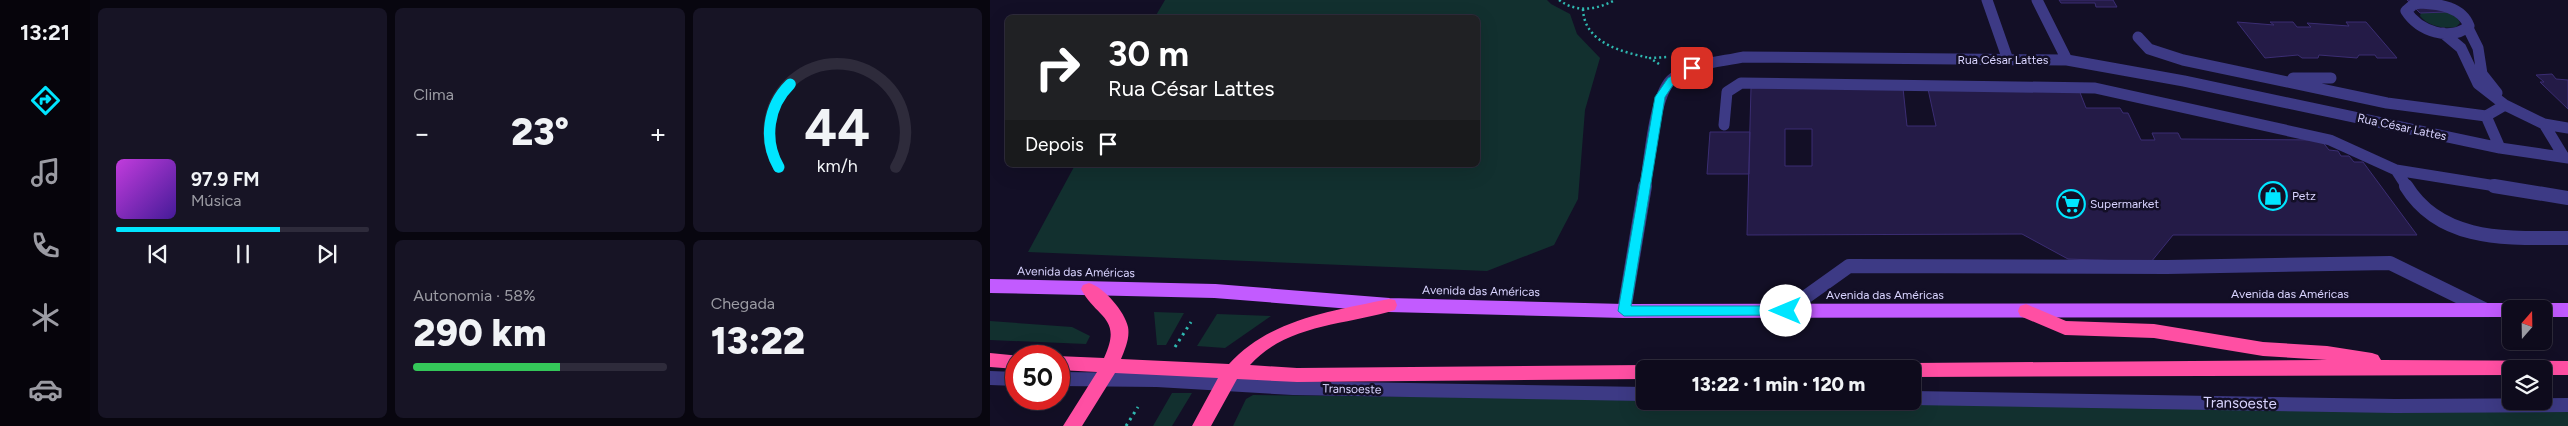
<!DOCTYPE html>
<html lang="pt">
<head>
<meta charset="utf-8">
<style>
	:root { --surface:#0e0b1c; --page:#171425; --text:#f1f3f6; --muted:#9b9ba3; --line:#2e2b3b; --accent:#00e5ff }
	body { margin:0; font-family:Figtree,sans-serif; background:var(--page); color:var(--text); height:100vh; display:flex; flex-direction:column; font-size:19px; white-space:nowrap }
	* { box-sizing:border-box; margin:0 }
	p { font-size:16px; color:var(--muted) }
	.icon { flex:none; width:28px; height:28px; fill:none; stroke:currentColor; stroke-width:2; stroke-linecap:round; stroke-linejoin:round }
	.map { position:relative; flex:1; overflow:hidden }
	.side { display:flex; flex-direction:column; gap:8px; padding:8px; background:#08060f; width:900px }
	.side>* { flex:none }
	.top-card { position:absolute; left:15px; top:15px; width:475px; height:152px; border-radius:8px; box-shadow:0 5px 20px #0002,0 0 0 1px var(--line); background:#202124; color:#fff; overflow:hidden }
	.needle { width:32px; rotate:20deg }
	.fabs { position:absolute; left:1512px; top:300px; display:grid; gap:10px }
	.fabs a { display:grid; place-items:center; width:50px; height:50px; border-radius:8px; background:var(--surface); box-shadow:0 5px 20px #0002,0 0 0 1px var(--line); font-size:25px }
	.speed { position:absolute; left:15px; top:345px; display:flex; gap:10px; font-size:25px; font-weight:700; text-align:center }
	.speed>* { display:grid; place-content:center; width:65px; height:65px; border-radius:50%; background:var(--surface); box-shadow:0 5px 20px #0002,0 0 0 1px var(--line); line-height:1 }
	.speed .limit { border:8px solid #d22; background:#fff; color:#111 }
	.pin { position:absolute; display:grid; place-items:center; width:42px; height:42px; color:#fff; margin:-21px; border-radius:10px; box-shadow:0 2px 8px #0006 }
	.me { position:absolute; width:55px; margin:-28px; rotate:270deg; stroke-linejoin:round; filter:drop-shadow(0 0 4px #0008) }
	.turn { display:flex; align-items:center; gap:18px; height:105px; padding:0 20px; font-size:22px }
	.turn .icon { width:65px; height:65px; stroke-width:2.5 }
	.turn b { display:block; font-size:35px; line-height:42px }
	.then { display:flex; align-items:center; height:48px; padding:0 20px; background:#0003; gap:10px; font-size:19px }
	.big { font-size:38px; font-weight:800; line-height:1.1 }
	.side .widget { flex:1; display:flex; flex-direction:column; justify-content:center; gap:8px; min-width:0; padding:0 18px; border-radius:8px; background:var(--page) }
	.side .dial { align-items:center; gap:0 }
	.dial svg { height:130px; overflow:visible; fill:none; stroke:var(--line); stroke-width:7; stroke-linecap:round; text-anchor:middle }
	.dial text { fill:var(--text); stroke:none }
	.song { display:flex; align-items:center; gap:15px }
	.cover { width:60px; height:60px; border-radius:8px; background:linear-gradient(135deg,hsl(290 70% 55%),hsl(260 70% 35%)) }
	.played { height:5px; border-radius:2px; background:linear-gradient(90deg,var(--accent) 65%,var(--line) 65%) }
	.keys { display:flex; justify-content:space-around; direction:ltr }
	.heat { display:flex; justify-content:space-between; align-items:center; font-size:28px; direction:ltr }
	.charge { height:8px; border-radius:4px; background:linear-gradient(90deg,#34c759 58%,var(--line) 0) }
	.side .tiles { flex:1; display:grid; gap:8px; grid-template-columns:repeat(3,1fr) }
	.widget:first-child { grid-row:span 2 }
	.trip { position:absolute; left:646px; top:360px; width:285px; height:50px; border-radius:8px; background:var(--surface); box-shadow:0 5px 20px #0002,0 0 0 1px var(--line); font-weight:800; line-height:50px; text-align:center }
	main { display:flex; flex:1; min-height:0 }
	.dock { display:flex; flex-direction:column; width:90px; justify-content:space-around; align-items:center; background:#06040b; color:var(--muted) }
	.dock .icon { width:35px; height:35px }
	.dock .active { color:var(--accent) }
	.dock b { font-size:22px; color:var(--text) }
	.map>svg:first-child { display:block }
	.green { fill:#12302f }
	.building { fill:#241b47; stroke:#3b2d73; fill-rule:evenodd }
	.lines { fill:none; stroke-linecap:round; stroke-linejoin:round }
	.path-far1 { stroke:#2fb8b0; stroke-width:2.5; stroke-dasharray:2 3; stroke-linecap:butt }
	.path { stroke:#2fb8b0; stroke-width:3; stroke-dasharray:2.5 4.5; stroke-linecap:butt }
	.minor-far1 { stroke:#3d3a85; stroke-width:11 }
	.minor { stroke:#3d3a85; stroke-width:14 }
	.major { stroke:#c25bff; stroke-width:14 }
	.highway { fill:#ff4fa3; fill-rule:evenodd }
	.route { fill:#00e5ff; stroke:#0095a6 }
	.labels { text-anchor:middle; stroke-width:5; stroke-linejoin:round; paint-order:stroke }
	.street-label { font-size:12px; fill:#d9d4ff; stroke:#130f26 }
	.poi-label { font-size:12px; fill:#d9d4ff; stroke:#130f26; text-anchor:start }
	.near-street-label { font-size:15px; fill:#d9d4ff; stroke:#130f26 }
</style>
</head>
<body>
<main>
<nav class="dock">
<b>13:21</b>
<svg class="icon active" aria-label="directions" viewBox="0 0 24 24"><path d="M12 3l9 9-9 9-9-9zM9 14v-3h6M13 9l2 2-2 2"/></svg>
<svg class="icon" aria-label="music" viewBox="0 0 24 24"><path d="M9 18V5l10-2v13"/><circle cx="6" cy="18" r="3"/><circle cx="16" cy="16" r="3"/></svg>
<svg class="icon" aria-label="phone" viewBox="0 0 24 24"><path d="M5 4h4l2 5-3 2q2 4 5 5l2-3 5 2v4C11 20 4 13 5 4z"/></svg>
<svg class="icon" aria-label="climate" viewBox="0 0 24 24"><path d="M12 3v18M4 7l16 10M4 17L20 7"/></svg>
<svg class="icon" aria-label="car" viewBox="0 0 24 24"><path d="M5 17H2v-5l4-1 3-4h7l3 4 3 1v5h-3M9 17h6M6 11h13"/><circle cx="7" cy="17" r="2"/><circle cx="17" cy="17" r="2"/></svg>
</nav>
<section class="side">
<div class="tiles">
<div class="widget">
<div class="song"><i class="cover"></i><div><b>97.9 FM</b><p>Música</p></div></div>
<div class="played"></div>
<div class="keys"><svg class="icon" aria-label="previous" viewBox="0 0 24 24"><path d="M18 5L8 12l10 7zM5 5v14"/></svg><svg class="icon" aria-label="pause" viewBox="0 0 24 24"><path d="M8 5v14M16 5v14"/></svg><svg class="icon" aria-label="next" viewBox="0 0 24 24"><path d="M6 5l10 7-10 7zM19 5v14"/></svg></div>
</div>
<div class="widget"><p>Clima</p>
<div class="heat"><a>−</a><b class="big">23°</b><a>+</a></div>
</div>
<div class="widget dial"><svg viewBox="0 0 100 80">
<path d="M14 69A42 42 0 1 1 86 69"/>
<path d="M14 69A42 42 0 0 1 21 18" stroke="#00e5ff"/>
<text x="50" y="56" font-size="32" font-weight="700">44</text>
<text x="50" y="72" font-size="11">km/h</text>
</svg></div>
<div class="widget"><p>Autonomia · 58%</p><b class="big">290 km</b><div class="charge"></div></div>
<div class="widget"><p>Chegada</p><b class="big">13:22</b></div>
</div>
</section>
<div class="map">
<svg width="1578" height="426" viewBox="0 0 1578 426">
	<rect width="100%" height="100%" fill="#130f26"/>
	<path class="green" d="M175,0H557L561,4L580,14L587,34L610,58L595,110L588,199L564,245L497,271L38,252L85,165H488V18L165,17Z
		M1432,10C1445,11 1464,9 1470,23L1466,27C1453,29 1438,26 1430,16Z
		M164,312L194,313L176,345H167Z
		M227,314L281,316L235,348L207,346Z
		M0,321L82,327L100,336L96,344L0,340Z
		M182,393H202L182,426H163Z
		M263,395L655,399V401L1578,408V426H243L256,399Z"/>
	<path class="building" d="M1069,0H1123L1127,7H1106L1105,3H1071Z
		M1417,0H1444L1457,12L1430,13Z
		M1247,22L1284,25L1280,22H1303L1307,27H1321L1317,23L1359,26L1356,22H1376L1407,58H1387L1385,55H1369L1367,58L1329,55L1328,58H1312L1308,55L1275,58Z
		M1562,74L1566,79L1578,80V109L1552,84L1550,82H1554L1546,75Z
		M761,88H913L917,126H946L938,89L1089,90L1096,108H1130L1133,113H1138L1151,140H1165L1162,133H1188L1191,139L1331,140L1339,150L1348,151L1351,156H1359L1364,162H1373L1427,235H1183L1161,262L1078,259L1032,234L757,235ZM795,129H822V166H795Z
		M720,132H760L759,174H717Z"/>
	<g class="lines">
		<path class="path-far1" d="M569,0C587,13 606,10 625,0
			M593,9C594,43 632,52 660,58
			M669,64L660,58L678,57"/>
		<path class="path" d="M185,347L201,322
			M136,426L148,407"/>
		<path class="minor-far1" d="M997,0L1018,60
			M1047,0L1077,60
			M1431,3C1449,4 1472,7 1479,26C1460,42 1429,31 1416,11L1424,4Z
			M1478,28L1488,48L1492,74L1507,93
			M1453,33L1471,48L1488,84L1515,105
			M1148,37L1159,49L1193,60L1397,103L1496,116
			M1303,78H1341
			M1554,124L1578,128
			M734,125L737,92L751,83L1105,88L1340,140L1406,170L1512,187
			M1510,148L1496,116L1515,105L1554,124L1574,157
			M1406,170L1417,187
			M655,187C659,162 664,97 681,80C698,63 731,62 753,57L1077,60L1194,81L1510,148L1578,158"/>
		<path class="minor" d="M1416,186C1451,243 1519,238 1578,238
			M1504,186L1578,198
			M634,311L655,186
			M796,311L859,266L1177,267L1400,263L1496,310
			M0,378L26,379
			M69,379L167,380L303,388L655,394
			M922,398L1405,406L1578,405"/>
		<path class="major" d="M0,286L225,291L399,305L634,311L1521,310
			M1554,310H1578"/>
		<path class="highway" d="M99,283C114,287 135,312 138,327C140,338 135,349 131,359L239,364C280,319 342,311 399,299L405,300L407,305L405,310C357,325 296,324 260,365L307,368L655,365L662,369H655V379L307,382L247,379L221,426H202L228,378L125,373L92,426H73L107,372L69,370L67,356L114,358C133,317 107,319 91,289L93,285Z
			M1036,304L1076,321L1164,324L1273,342L1337,346L1382,353L1388,355L1391,360L1578,361V375H1554V369H1521V375L922,377V369H914L916,365L922,363L1337,360L1273,356L1164,338L1075,335L1030,316L1028,311L1030,306Z
			M0,353L30,356H26V369L0,367Z"/>
	</g>
	<path class="route" d="M702,65L707,68L705,70L685,82L675,97L641,306H796L800,307L802,311L800,315L634,316L628,311L665,97L678,78Z"/>
	<defs>
		<symbol id="shop-ring" viewBox="-11 -11 22 22"><circle r="9.5" fill="#130f26" stroke="#00e5ff" stroke-width="1.5"/><path d="M-5-2.5h2.3a2.7 3.5 0 0 1 5.4 0H5L5.5 6h-11ZM-1.5-2.5h3a1.5 2.3 0 0 0-3 0Z" fill="#00e5ff"/></symbol>
		<symbol id="supermarket-ring" viewBox="-11 -11 22 22"><circle r="9.5" fill="#130f26" stroke="#00e5ff" stroke-width="1.5"/><path d="M-6-5.5h2.5l.6 2H6L4.5 2H-2.5L-4.4-4H-6ZM-1.5 3.2a1.3 1.3 0 1 0 .1 0ZM3 3.2a1.3 1.3 0 1 0 .1 0Z" fill="#00e5ff"/></symbol>
	</defs>
	<g fill-rule="evenodd">
		<use href="#shop-ring" x="1267" y="180" width="32" height="32"/>
		<use href="#supermarket-ring" x="1065" y="188" width="32" height="32"/>
	</g>
	<g class="labels">
		<g class="street-label">
			<text x="1013" y="64">Rua César Lattes</text>
			<text transform="translate(1412 127) rotate(12)" y="4">Rua César Lattes</text>
			<text transform="translate(86 272) rotate(1)" y="4">Avenida das Américas</text>
			<text transform="translate(491 291) rotate(1)" y="4">Avenida das Américas</text>
			<text x="1300" y="298">Avenida das Américas</text>
			<text x="895" y="299">Avenida das Américas</text>
			<text transform="translate(362 389) rotate(1)" y="4">Transoeste</text>
		</g>
		<g class="poi-label">
			<text x="1302" y="200">Petz</text>
			<text x="1100" y="208">Supermarket</text>
		</g>
		<g class="near-street-label">
			<text transform="translate(1250 403) rotate(1)" y="5">Transoeste</text>
		</g>
	</g>
</svg>
<div class="fabs">
<a><svg class="needle" viewBox="-14 -14 28 28"><path d="M0-13l5 13h-10z" fill="#e53935"/><path d="M0 13l5-13h-10z" fill="#9b9ba3"/></svg></a>
<a><svg class="icon" aria-label="layers" viewBox="0 0 24 24"><path d="M12 4l9 5-9 5-9-5zM3 14l9 5 9-5"/></svg></a>
</div>
<div class="speed"><div class="limit">50</div></div>
<div class="pin" style="left:702px;top:68px;background:#d93025"><svg class="icon" aria-label="arrive" viewBox="0 0 24 24"><path d="M6 21V4h12l-3 4 3 4H6"/></svg></div>
<svg class="me" style="left:796px;top:311px" viewBox="-20 -20 40 40"><circle r="19" fill="#fff"/><path d="M0-13L10 11 0 6-10 11z" fill="#00e5ff"/></svg>
<div class="trip">13:22 · 1 min · 120 m</div>
<div class="top-card">
<div class="turn"><svg class="icon" aria-label="right" viewBox="0 0 24 24"><path d="M7 20v-9h11M14 6l5 5-5 5"/></svg><div><b>30 m</b>Rua César Lattes</div></div>
<div class="then">Depois<svg class="icon" aria-label="arrive" viewBox="0 0 24 24"><path d="M6 21V4h12l-3 4 3 4H6"/></svg></div>
</div>
</div>
</main>
</body>
</html>
